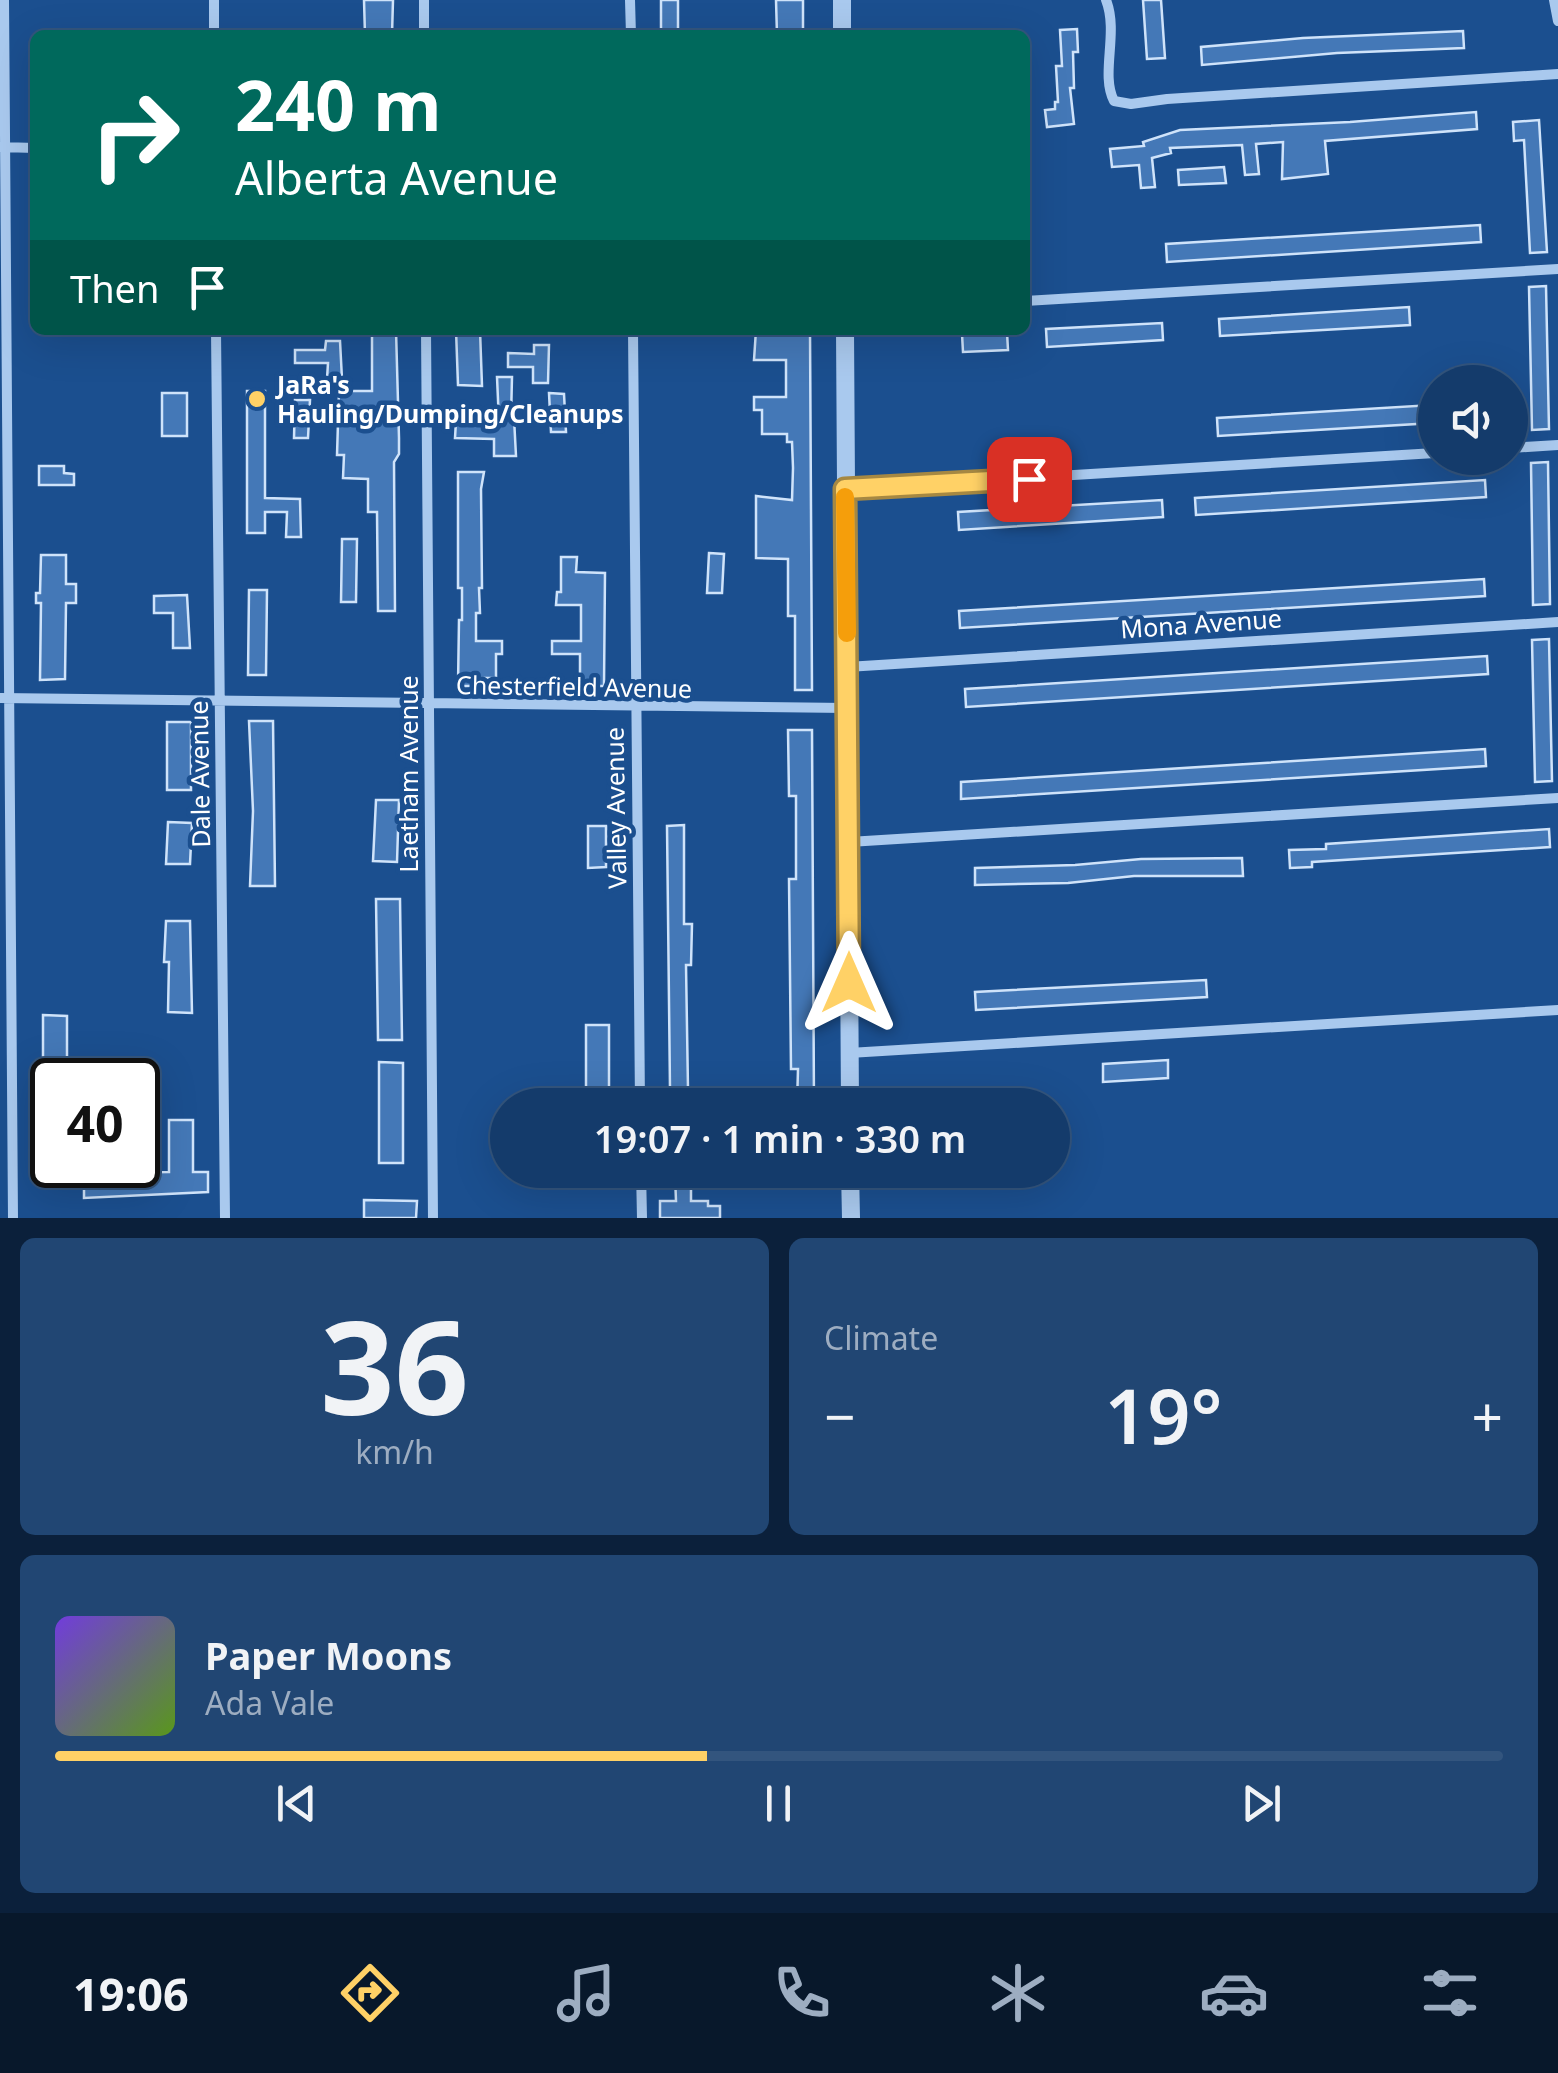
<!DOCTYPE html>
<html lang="en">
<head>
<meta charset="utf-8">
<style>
	:root { --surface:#143b6b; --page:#214673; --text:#f1f3f6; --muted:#9dadc1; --line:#33557e; --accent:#ffd166 }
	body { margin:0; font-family:"Noto Sans",sans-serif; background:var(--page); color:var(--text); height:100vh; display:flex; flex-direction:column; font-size:38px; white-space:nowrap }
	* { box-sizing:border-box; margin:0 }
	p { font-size:32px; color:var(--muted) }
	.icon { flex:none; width:55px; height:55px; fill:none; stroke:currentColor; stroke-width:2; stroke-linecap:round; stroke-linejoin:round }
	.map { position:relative; height:1218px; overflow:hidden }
	.sheet { display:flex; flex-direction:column; gap:20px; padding:20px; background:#0b203b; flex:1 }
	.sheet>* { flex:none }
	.guide { position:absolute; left:30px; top:30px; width:1000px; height:305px; border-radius:15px; box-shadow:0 10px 40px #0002,0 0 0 2px var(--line); background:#00695c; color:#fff; overflow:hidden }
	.fabs { position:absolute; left:1418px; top:365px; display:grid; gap:20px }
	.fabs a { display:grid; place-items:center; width:110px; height:110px; border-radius:50%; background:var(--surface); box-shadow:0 10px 40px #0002,0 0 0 2px var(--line); font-size:50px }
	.speed { position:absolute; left:30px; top:1058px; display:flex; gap:20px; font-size:50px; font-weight:700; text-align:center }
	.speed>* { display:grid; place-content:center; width:130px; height:130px; border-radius:50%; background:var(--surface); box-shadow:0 10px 40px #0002,0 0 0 2px var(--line); line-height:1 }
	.speed .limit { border:5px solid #111; border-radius:15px; background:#fff; color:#111 }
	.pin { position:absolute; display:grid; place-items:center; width:85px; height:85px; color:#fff; margin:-42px; border-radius:20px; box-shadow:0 5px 15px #0006 }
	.me { position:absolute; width:110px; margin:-55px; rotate:0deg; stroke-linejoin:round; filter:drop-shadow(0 0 8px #0008) }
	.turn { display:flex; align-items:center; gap:35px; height:210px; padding:0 40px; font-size:45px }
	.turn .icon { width:130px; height:130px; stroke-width:2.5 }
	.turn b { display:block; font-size:70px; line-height:85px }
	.then { display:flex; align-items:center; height:95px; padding:0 40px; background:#0003; gap:20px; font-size:38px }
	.big { font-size:75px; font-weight:600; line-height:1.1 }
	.sheet .widget { flex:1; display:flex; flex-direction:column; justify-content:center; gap:15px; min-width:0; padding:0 35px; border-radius:15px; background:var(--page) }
	.sheet .dial { align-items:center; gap:0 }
	.dial b { font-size:130px; line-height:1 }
	.song { display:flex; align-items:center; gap:30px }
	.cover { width:120px; height:120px; border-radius:15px; background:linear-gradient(135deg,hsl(260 70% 55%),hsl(90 70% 35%)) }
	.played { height:10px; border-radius:5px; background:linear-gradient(90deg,var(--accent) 45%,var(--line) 45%) }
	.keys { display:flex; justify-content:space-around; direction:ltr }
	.heat { display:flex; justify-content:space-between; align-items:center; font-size:55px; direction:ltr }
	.sheet .tiles { flex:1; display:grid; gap:20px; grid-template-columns:1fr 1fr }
	.widget:last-child { grid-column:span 2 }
	.trip { position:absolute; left:490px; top:1088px; width:580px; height:100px; border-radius:50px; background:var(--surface); box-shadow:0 10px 40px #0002,0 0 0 2px var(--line); font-weight:600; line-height:100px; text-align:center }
	.dock { display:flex; height:160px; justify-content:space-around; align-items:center; background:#08182b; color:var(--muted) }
	.dock .icon { width:70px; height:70px }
	.dock .selected { color:var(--accent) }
	.dock b { font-size:45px; color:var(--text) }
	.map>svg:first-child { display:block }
	.building { fill:#4478b7; stroke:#cfe3fa; stroke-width:2.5 }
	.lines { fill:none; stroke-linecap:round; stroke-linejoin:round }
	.minor { stroke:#a9c9ee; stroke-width:10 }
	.tertiary { stroke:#a9c9ee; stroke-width:18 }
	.route-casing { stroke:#a68842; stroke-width:25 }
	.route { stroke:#ffd166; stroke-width:18 }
	.slow { stroke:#f59e0b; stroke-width:18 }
	.poi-dot { fill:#ffd166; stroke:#1b4f8f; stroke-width:4 }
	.labels { text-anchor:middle; stroke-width:9; stroke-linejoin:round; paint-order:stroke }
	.poi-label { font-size:25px; font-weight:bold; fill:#fff; stroke:#1b4f8f; text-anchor:start }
	.street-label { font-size:25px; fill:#fff; stroke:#1b4f8f }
</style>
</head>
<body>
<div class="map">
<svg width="1558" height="1218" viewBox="0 0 1558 1218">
	<rect width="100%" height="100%" fill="#1b4f8f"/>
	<path class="building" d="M364,0H393L392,35H365Z
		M661,0H678V35H661Z
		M776,0H803V35H777Z
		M1143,0H1161L1165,58L1147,59Z
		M1077,29L1078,52H1073L1074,88H1070L1074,124L1047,127L1045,110L1055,109V102H1058L1056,66H1062L1060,30Z
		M1463,31L1464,48L1337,53L1202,65L1201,47L1303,38Z
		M1476,112L1477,129L1325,141L1328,174L1282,179L1283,142L1256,144L1259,174L1245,175L1242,145L1170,148L1171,153L1152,158L1155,187L1141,188L1139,165L1112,167L1110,149L1144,146L1143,142L1180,130L1350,122Z
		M1539,120L1547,252L1530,253L1524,140L1514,141L1513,122Z
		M1224,167L1226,183L1179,185L1178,170Z
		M1480,225L1481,242L1167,262L1166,244Z
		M1546,286L1549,429L1532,430L1529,287Z
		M1409,307L1410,325L1220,336L1219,319Z
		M1162,323L1163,340L1047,347L1046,329Z
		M372,330H396L399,438V454L394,462L395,611H378L377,512H368V479L343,478L344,455H337L339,391H372Z
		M456,330H480L482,386L458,385Z
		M756,330H810L812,690H795V616H788V559L756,558V496L792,500L793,468L792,442H787V434H762V410H754V397H786V360H754Z
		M1007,332L1008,350L963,352L962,334Z
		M326,341H340L342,379H327L328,363H295V350H325Z
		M534,345H549L548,383H533V367H508V353L534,354Z
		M497,377H512L511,418H514L516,456H494V439L455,438L456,421L499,422Z
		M247,391H265V498L300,499L301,537H286L287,512H265V533H247Z
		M162,393H187V436H162Z
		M549,393L564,394L566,432H551Z
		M295,400H310L308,438H294Z
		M1432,405L1433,423L1218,436L1217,418Z
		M1548,462L1550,604L1533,605L1531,463Z
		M39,466H64V473L74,474V485H39Z
		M458,472H484L481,489L482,588H479L480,613H476V641H502V654H496V678H475V686H458L459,620H462V588H458Z
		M1485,480L1486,497L1196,515L1195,498Z
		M1162,500L1163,517L959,530L958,512Z
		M342,539H357L356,602H341Z
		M709,553L724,554L722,593H707Z
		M41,555H66V584H76V603H66L65,679L40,680L41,603H36V593H40Z
		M561,557H577L576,572L605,573L604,686H580V654H552V641H581V605H556L557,592H561Z
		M1484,579L1485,596L960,628L959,611Z
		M249,590H267L266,675H248Z
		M187,595L190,648H173V613H154V596Z
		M1549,639L1552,781L1535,782L1532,640Z
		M1487,656L1488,674L966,707L965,689Z
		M249,721H273L275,886H250L253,811Z
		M167,722H191V790H167Z
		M788,730H812L814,1105H797L798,1069H791L789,879H796V796H789Z
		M1485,749L1486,766L961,799V782Z
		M376,800H399L397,862L373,861Z
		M168,822L192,823L190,864H166Z
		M684,825V924H692L691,965H686L688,1089H670L667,826Z
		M588,826H606V867L588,868Z
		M1549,829L1550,847L1312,862V867L1290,868L1289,850L1326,849V844Z
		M1242,858L1243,876H1134L1068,883L975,885V868L1075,865L1141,859Z
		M376,899H400L402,1040H378Z
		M166,921H190L192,1013L168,1012L169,962H164Z
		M1206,980L1207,997L976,1010L975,992Z
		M43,1015L67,1016V1080H43Z
		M586,1025H609V1092H586Z
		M1168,1060V1078L1103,1082V1064Z
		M379,1062L403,1063V1163H379Z
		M169,1120H193V1172H208V1192L84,1198V1173L169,1172Z
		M675,1175H691V1201H708V1206H720V1218H660V1201H676Z
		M364,1200L417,1201L416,1218H364Z"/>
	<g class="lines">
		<path class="minor" d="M4,0L13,1218
			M214,0V35
			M424,0V35
			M630,0L631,35
			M1106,0C1119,33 1100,74 1114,101L1131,104L1167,99L1558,74
			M1554,0L1558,21
			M1,147L35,148
			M1025,301L1558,269
			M216,330L225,1218
			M426,330L433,1218
			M633,330L640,1105
			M1510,448L1558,445
			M845,489L1435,453
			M847,667L1558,622
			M0,698L847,708
			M849,842L1558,798
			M849,1053L1558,1010
			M641,1170L642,1218"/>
		<path class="tertiary" d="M842,0V35
			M845,330L850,1105
			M850,1170L851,1218"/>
	</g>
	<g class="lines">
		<defs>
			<path id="route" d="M849,983L845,489L1029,479"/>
		</defs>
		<use href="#route" class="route-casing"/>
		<use href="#route" class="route"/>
		<path class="slow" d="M845,497L847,633"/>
	</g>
	<circle class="poi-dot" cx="257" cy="399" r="10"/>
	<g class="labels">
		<g class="poi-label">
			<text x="277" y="394">JaRa's<tspan x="277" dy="29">Hauling/Dumping/Cleanups</tspan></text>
		</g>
		<g class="street-label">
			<text transform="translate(1201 624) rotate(-4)" y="9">Mona Avenue</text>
			<text transform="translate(574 687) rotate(1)" y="9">Chesterfield Avenue</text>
			<text transform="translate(200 774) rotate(-91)" y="9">Dale Avenue</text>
			<text transform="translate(409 774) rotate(-90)" y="9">Laetham Avenue</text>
			<text transform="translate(616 808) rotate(-91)" y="9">Valley Avenue</text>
		</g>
	</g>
</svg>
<div class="fabs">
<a><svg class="icon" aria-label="sound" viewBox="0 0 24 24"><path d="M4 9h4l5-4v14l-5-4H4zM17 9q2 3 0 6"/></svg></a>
</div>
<div class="speed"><div class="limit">40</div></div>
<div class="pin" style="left:1029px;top:479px;background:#d93025"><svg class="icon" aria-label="arrive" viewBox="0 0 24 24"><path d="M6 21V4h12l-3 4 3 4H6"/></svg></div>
<svg class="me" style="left:849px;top:983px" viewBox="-20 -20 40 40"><path d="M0-17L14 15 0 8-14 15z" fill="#ffd166" stroke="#fff" stroke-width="4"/></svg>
<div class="trip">19:07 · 1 min · 330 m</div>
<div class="guide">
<div class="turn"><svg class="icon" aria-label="right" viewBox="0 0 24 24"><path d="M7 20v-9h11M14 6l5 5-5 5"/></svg><div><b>240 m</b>Alberta Avenue</div></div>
<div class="then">Then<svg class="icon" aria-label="arrive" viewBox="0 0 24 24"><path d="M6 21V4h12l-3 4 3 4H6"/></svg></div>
</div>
</div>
<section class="sheet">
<div class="tiles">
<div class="widget dial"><b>36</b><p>km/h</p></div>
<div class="widget"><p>Climate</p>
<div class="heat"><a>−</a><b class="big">19°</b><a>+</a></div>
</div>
<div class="widget">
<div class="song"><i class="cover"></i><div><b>Paper Moons</b><p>Ada Vale</p></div></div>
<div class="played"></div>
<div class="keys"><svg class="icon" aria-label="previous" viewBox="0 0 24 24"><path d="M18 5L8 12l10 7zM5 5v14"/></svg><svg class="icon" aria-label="pause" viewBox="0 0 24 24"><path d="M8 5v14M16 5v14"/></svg><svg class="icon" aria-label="next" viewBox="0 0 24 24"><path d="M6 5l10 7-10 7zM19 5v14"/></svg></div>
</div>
</div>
</section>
<nav class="dock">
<b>19:06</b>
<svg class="icon selected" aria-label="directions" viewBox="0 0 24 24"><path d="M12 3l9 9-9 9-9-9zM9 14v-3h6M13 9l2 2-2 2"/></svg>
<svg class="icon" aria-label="music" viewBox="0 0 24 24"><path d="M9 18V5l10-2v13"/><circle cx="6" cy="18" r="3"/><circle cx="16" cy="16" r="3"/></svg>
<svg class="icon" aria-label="phone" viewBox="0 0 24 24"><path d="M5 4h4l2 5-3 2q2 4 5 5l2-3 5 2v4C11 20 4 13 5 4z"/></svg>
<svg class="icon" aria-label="climate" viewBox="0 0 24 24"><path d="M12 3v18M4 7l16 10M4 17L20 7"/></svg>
<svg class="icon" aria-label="car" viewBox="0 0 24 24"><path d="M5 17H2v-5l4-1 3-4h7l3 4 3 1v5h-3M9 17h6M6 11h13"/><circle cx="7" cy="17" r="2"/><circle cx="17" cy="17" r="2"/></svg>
<svg class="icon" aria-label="filters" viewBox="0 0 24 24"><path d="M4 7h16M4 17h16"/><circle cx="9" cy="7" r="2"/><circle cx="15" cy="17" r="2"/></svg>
</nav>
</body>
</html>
